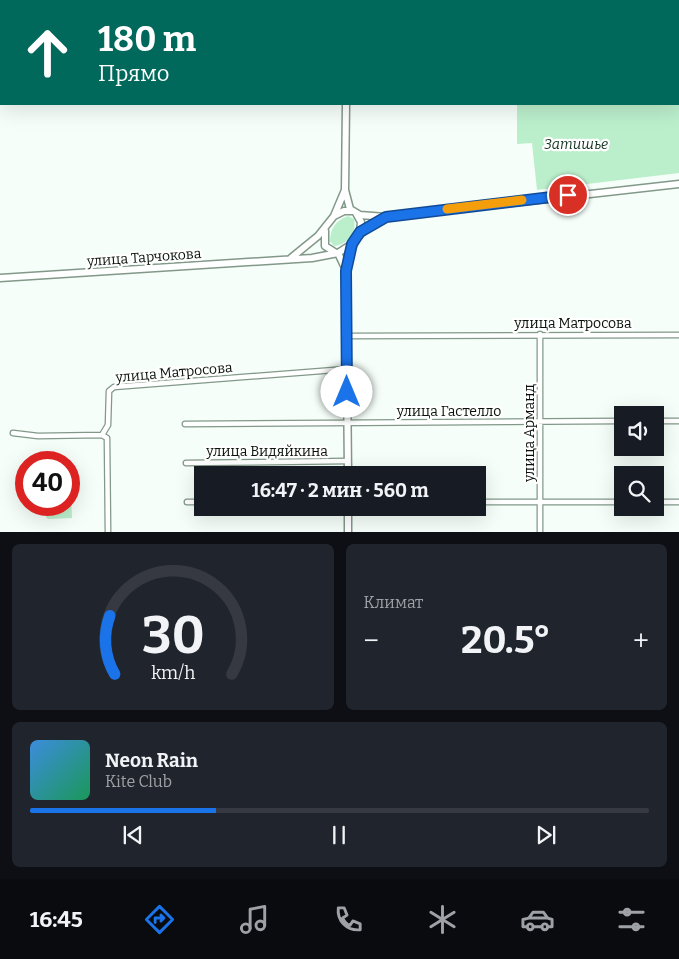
<!DOCTYPE html>
<html lang="ru">
<head>
<meta charset="utf-8">
<style>
	:root { --surface:#171b24; --page:#20242c; --text:#f1f3f6; --muted:#9ea1a6; --line:#363941; --accent:#1a73e8 }
	body { margin:0; font-family:Bitter,serif; background:var(--page); color:var(--text); height:100vh; display:flex; flex-direction:column; font-size:19px; white-space:nowrap }
	* { box-sizing:border-box; margin:0 }
	p { font-size:16px; color:var(--muted) }
	.icon { flex:none; width:28px; height:28px; fill:none; stroke:currentColor; stroke-width:2; stroke-linecap:round; stroke-linejoin:round }
	.map { position:relative; height:532px; overflow:hidden }
	.drawer { display:flex; flex-direction:column; gap:12px; padding:12px; background:#0d0f14; flex:1 }
	.drawer>* { flex:none }
	.banner { position:absolute; left:0px; top:0px; width:680px; height:105px; box-shadow:0 5px 20px #0002; background:#00695c; color:#fff; overflow:hidden }
	.controls { position:absolute; left:614px; top:406px; display:grid; gap:10px }
	.controls a { display:grid; place-items:center; width:50px; height:50px; border-radius:0px; background:var(--surface); box-shadow:0 5px 20px #0002; font-size:25px }
	.speed { position:absolute; left:15px; top:451px; display:flex; gap:10px; font-size:25px; font-weight:700; text-align:center }
	.speed>* { display:grid; place-content:center; width:65px; height:65px; border-radius:50%; background:var(--surface); box-shadow:0 5px 20px #0002; line-height:1 }
	.speed .limit { border:8px solid #d22; background:#fff; color:#111 }
	.pin { position:absolute; display:grid; place-items:center; width:42px; height:42px; color:#fff; margin:-21px; border:2px solid #fff; border-radius:50%; box-shadow:0 1px 5px #0007 }
	.me { position:absolute; width:55px; margin:-28px; rotate:0deg; stroke-linejoin:round; filter:drop-shadow(0 0 4px #0008) }
	.turn { display:flex; align-items:center; gap:18px; height:105px; padding:0 15px; font-size:22px }
	.turn .icon { width:65px; height:65px; stroke-width:2.5 }
	.turn b { display:block; font-size:35px; line-height:42px }
	.big { font-size:38px; font-weight:700; line-height:1.1 }
	.drawer .widget { flex:1; display:flex; flex-direction:column; justify-content:center; gap:8px; min-width:0; padding:0 18px; border-radius:8px; background:var(--page) }
	.drawer .dial { align-items:center; gap:0 }
	.dial svg { height:130px; overflow:visible; fill:none; stroke:var(--line); stroke-width:7; stroke-linecap:round; text-anchor:middle }
	.dial text { fill:var(--text); stroke:none }
	.song { display:flex; align-items:center; gap:15px }
	.cover { width:60px; height:60px; border-radius:8px; background:linear-gradient(135deg,hsl(210 70% 55%),hsl(150 70% 35%)) }
	.played { height:5px; border-radius:2px; background:linear-gradient(90deg,var(--accent) 30%,var(--line) 30%) }
	.keys { display:flex; justify-content:space-around; direction:ltr }
	.heat { display:flex; justify-content:space-between; align-items:center; font-size:28px; direction:ltr }
	.drawer .tiles { flex:1; display:grid; gap:12px; grid-template-columns:1fr 1fr }
	.widget:last-child { grid-column:span 2 }
	.trip { position:absolute; left:194px; top:466px; width:292px; height:50px; border-radius:0px; background:var(--surface); box-shadow:0 5px 20px #0002; font-weight:700; line-height:50px; text-align:center }
	.tabs { display:flex; height:80px; justify-content:space-around; align-items:center; background:#090b0e; color:var(--muted) }
	.tabs .icon { width:35px; height:35px }
	.tabs .active { color:var(--accent) }
	.tabs b { font-size:22px; color:var(--text) }
	.map>svg:first-child { display:block }
	.green { fill:#bbefcc }
	.lines { fill:none; stroke-linecap:round; stroke-linejoin:round }
	.stream { stroke:#8ad8a6; stroke-width:1 }
	.street-casing { stroke:#829889; stroke-width:7 }
	.secondary-casing { stroke:#829889; stroke-width:9 }
	.street { stroke:#fff; stroke-width:4.5 }
	.secondary { stroke:#fff; stroke-width:6 }
	.route-casing { stroke:#114b97; stroke-width:12 }
	.route { stroke:#1a73e8; stroke-width:9 }
	.slow { stroke:#f59e0b; stroke-width:9 }
	.labels { text-anchor:middle; stroke-width:4.5; stroke-linejoin:round; paint-order:stroke }
	.park-label { font-size:14px; font-style:italic; fill:#133521; stroke:#fff }
	.street-label { font-size:14px; fill:#09110b; stroke:#fff }
</style>
</head>
<body>
<div class="map">
<svg width="679" height="532" viewBox="0 0 679 532">
	<rect width="100%" height="100%" fill="#f5fef8"/>
	<path class="green" d="M656,0H679V173L537,190L532,143L517,144V104H679V1H654Z
		M348,216L354,219C357,232 348,245 334,246L330,241C330,229 336,220 348,216Z
		M69,495H71L72,518L48,519L46,517V505H69Z"/>
	<g class="lines">
		<path class="stream" d="M603,0L605,1
			M658,1L660,0"/>
		<defs>
			<path id="street" d="M540,334V532
				M347,336L679,335
				M655,421H679
				M185,424L622,421
				M13,433L38,436L102,435L108,425L109,391L114,387L347,369
				M102,435L107,438L108,532
				M186,463L348,461
				M187,502H202
				M478,502H622
				M655,502H679"/>
			<path id="secondary" d="M345,0V1
				M346,104L345,190L350,209L360,215L386,217L679,184
				M356,213L361,222L360,233
				M334,216L345,190
				M325,231V246L336,253
				M338,253L346,270
				M291,258L318,236L334,216L344,211H353
				M0,278L312,258L338,253L352,244
				M348,475L346,271C352,240 357,231 385,217
				M348,508V532"/>
		</defs>
		<use href="#street" class="street-casing"/>
		<use href="#secondary" class="secondary-casing"/>
		<use href="#street" class="street"/>
		<use href="#secondary" class="secondary"/>
	</g>
	<g class="lines">
		<defs>
			<path id="route" d="M347,392L346,271L352,244L360,232L386,217L568,195"/>
		</defs>
		<use href="#route" class="route-casing"/>
		<use href="#route" class="route"/>
		<path class="slow" d="M447,209L522,200"/>
	</g>
	<g class="labels">
		<g class="park-label">
			<text x="576" y="149">Затишье</text>
		</g>
		<g class="street-label">
			<text transform="translate(144 257) rotate(-4)" y="5">улица Тарчокова</text>
			<text x="573" y="328">улица Матросова</text>
			<text transform="translate(174 372) rotate(-5)" y="5">улица Матросова</text>
			<text x="449" y="416">улица Гастелло</text>
			<text transform="translate(529 433) rotate(-90)" y="5">улица Арманд</text>
			<text x="267" y="456">улица Видяйкина</text>
		</g>
	</g>
</svg>
<div class="controls">
<a><svg class="icon" aria-label="sound" viewBox="0 0 24 24"><path d="M4 9h4l5-4v14l-5-4H4zM17 9q2 3 0 6"/></svg></a>
<a><svg class="icon" aria-label="search" viewBox="0 0 24 24"><circle cx="10" cy="10" r="6"/><path d="M15 15l6 6"/></svg></a>
</div>
<div class="speed"><div class="limit">40</div></div>
<div class="pin" style="left:568px;top:195px;background:#d93025"><svg class="icon" aria-label="arrive" viewBox="0 0 24 24"><path d="M6 21V4h12l-3 4 3 4H6"/></svg></div>
<svg class="me" style="left:347px;top:392px" viewBox="-20 -20 40 40"><circle r="19" fill="#fff"/><path d="M0-13L10 11 0 6-10 11z" fill="#1a73e8"/></svg>
<div class="trip">16:47 · 2 мин · 560 m</div>
<div class="banner">
<div class="turn"><svg class="icon" aria-label="ahead" viewBox="0 0 24 24"><path d="M12 20V5M6 11l6-6 6 6"/></svg><div><b>180 m</b>Прямо</div></div>
</div>
</div>
<section class="drawer">
<div class="tiles">
<div class="widget dial"><svg viewBox="0 0 100 80">
<path d="M14 69A42 42 0 1 1 86 69"/>
<path d="M14 69A42 42 0 0 1 11 33" stroke="#1a73e8"/>
<text x="50" y="56" font-size="32" font-weight="700">30</text>
<text x="50" y="72" font-size="11">km/h</text>
</svg></div>
<div class="widget"><p>Климат</p>
<div class="heat"><a>−</a><b class="big">20.5°</b><a>+</a></div>
</div>
<div class="widget">
<div class="song"><i class="cover"></i><div><b>Neon Rain</b><p>Kite Club</p></div></div>
<div class="played"></div>
<div class="keys"><svg class="icon" aria-label="previous" viewBox="0 0 24 24"><path d="M18 5L8 12l10 7zM5 5v14"/></svg><svg class="icon" aria-label="pause" viewBox="0 0 24 24"><path d="M8 5v14M16 5v14"/></svg><svg class="icon" aria-label="next" viewBox="0 0 24 24"><path d="M6 5l10 7-10 7zM19 5v14"/></svg></div>
</div>
</div>
</section>
<nav class="tabs">
<b>16:45</b>
<svg class="icon active" aria-label="directions" viewBox="0 0 24 24"><path d="M12 3l9 9-9 9-9-9zM9 14v-3h6M13 9l2 2-2 2"/></svg>
<svg class="icon" aria-label="music" viewBox="0 0 24 24"><path d="M9 18V5l10-2v13"/><circle cx="6" cy="18" r="3"/><circle cx="16" cy="16" r="3"/></svg>
<svg class="icon" aria-label="phone" viewBox="0 0 24 24"><path d="M5 4h4l2 5-3 2q2 4 5 5l2-3 5 2v4C11 20 4 13 5 4z"/></svg>
<svg class="icon" aria-label="climate" viewBox="0 0 24 24"><path d="M12 3v18M4 7l16 10M4 17L20 7"/></svg>
<svg class="icon" aria-label="car" viewBox="0 0 24 24"><path d="M5 17H2v-5l4-1 3-4h7l3 4 3 1v5h-3M9 17h6M6 11h13"/><circle cx="7" cy="17" r="2"/><circle cx="17" cy="17" r="2"/></svg>
<svg class="icon" aria-label="filters" viewBox="0 0 24 24"><path d="M4 7h16M4 17h16"/><circle cx="9" cy="7" r="2"/><circle cx="15" cy="17" r="2"/></svg>
</nav>
</body>
</html>
